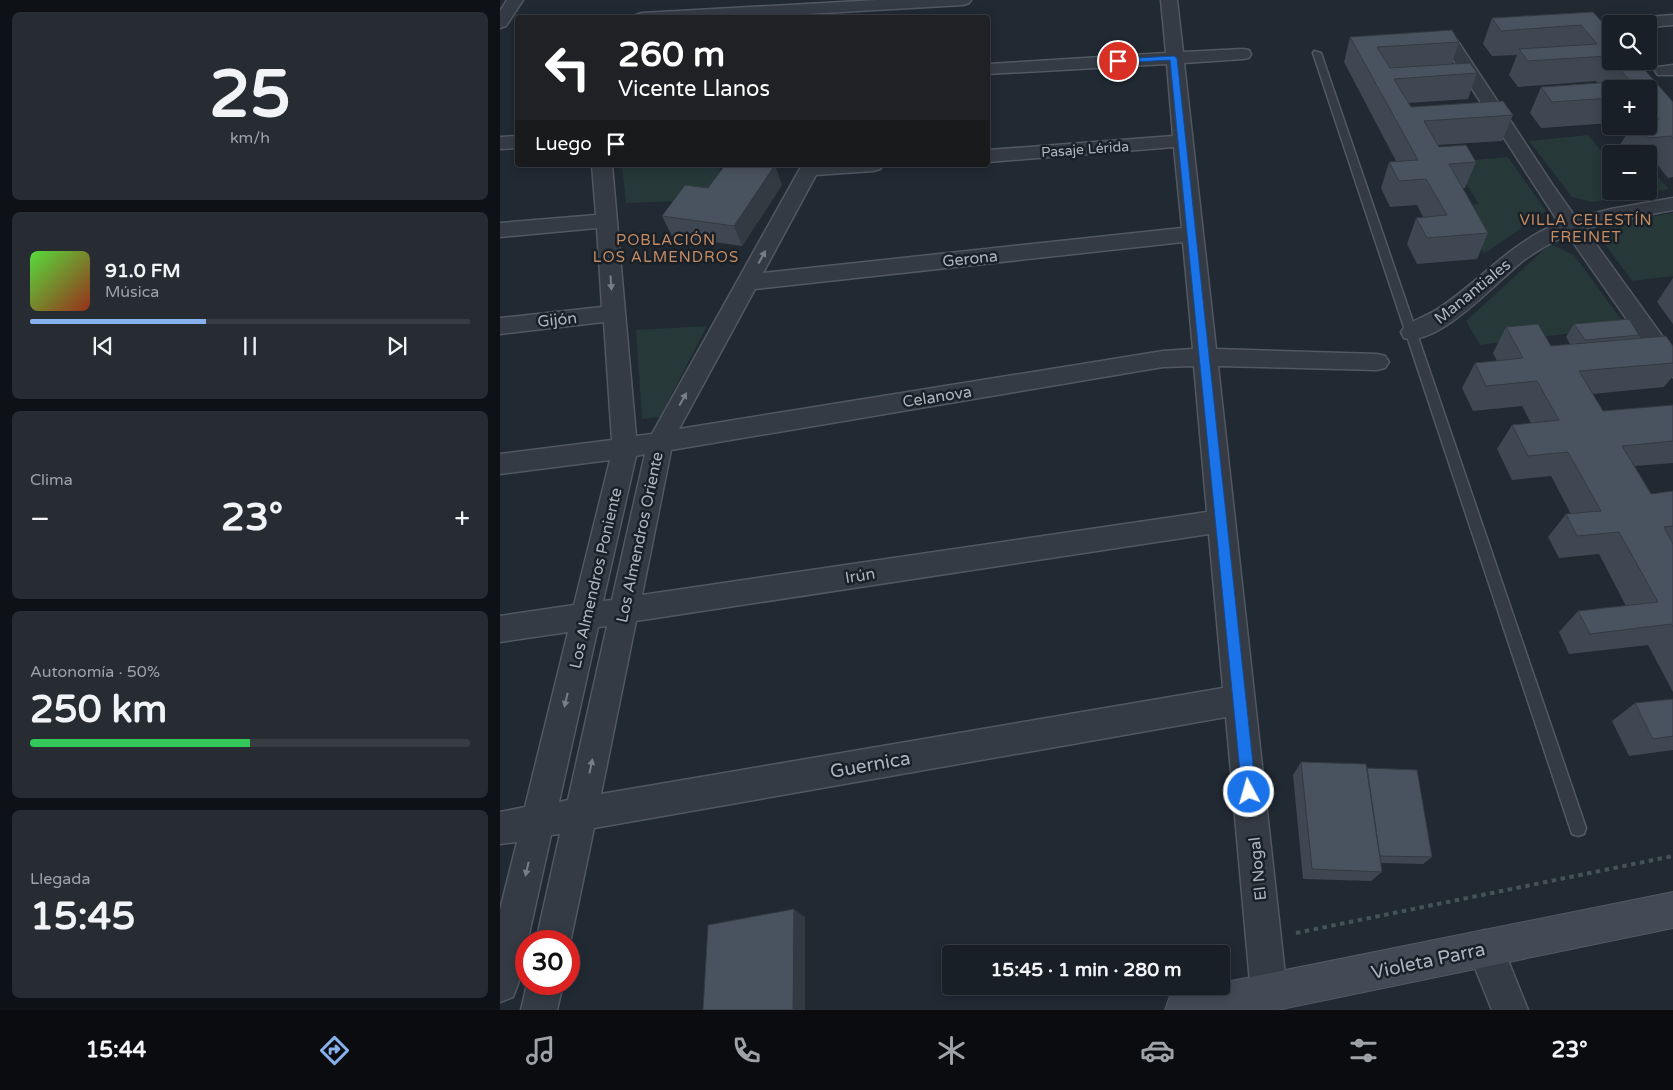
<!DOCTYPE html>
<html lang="es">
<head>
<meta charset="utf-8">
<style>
	:root { --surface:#191f26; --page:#262c32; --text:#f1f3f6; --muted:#9fa2a7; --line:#373d43; --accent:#87b1ec }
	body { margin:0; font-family:"Varela Round",sans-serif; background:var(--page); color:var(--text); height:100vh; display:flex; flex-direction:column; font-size:19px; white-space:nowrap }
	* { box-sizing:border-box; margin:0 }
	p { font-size:16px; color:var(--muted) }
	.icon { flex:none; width:28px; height:28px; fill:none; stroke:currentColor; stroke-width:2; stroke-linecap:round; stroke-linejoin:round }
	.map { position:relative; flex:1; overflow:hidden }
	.details { display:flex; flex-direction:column; gap:12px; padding:12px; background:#0e1115; width:500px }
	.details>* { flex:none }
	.banner { position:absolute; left:15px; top:15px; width:475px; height:152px; border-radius:5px; box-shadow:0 2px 12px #0003,0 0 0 1px var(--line); background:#202124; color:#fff; overflow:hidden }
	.fabs { position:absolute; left:1102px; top:15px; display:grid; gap:10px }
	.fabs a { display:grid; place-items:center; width:55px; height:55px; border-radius:5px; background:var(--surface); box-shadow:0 2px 12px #0003,0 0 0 1px var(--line); font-size:25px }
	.speed { position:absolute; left:15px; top:930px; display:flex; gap:10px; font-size:25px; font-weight:700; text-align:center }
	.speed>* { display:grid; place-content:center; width:65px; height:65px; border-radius:50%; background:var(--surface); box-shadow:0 2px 12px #0003,0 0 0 1px var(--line); line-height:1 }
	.speed .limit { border:8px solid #d22; background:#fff; color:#111 }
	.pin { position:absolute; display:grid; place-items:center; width:42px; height:42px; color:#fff; margin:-21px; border:2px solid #fff; border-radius:50%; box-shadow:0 1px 5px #0007 }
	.me { position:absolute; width:55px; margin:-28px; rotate:354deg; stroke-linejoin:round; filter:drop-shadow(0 0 4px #0008) }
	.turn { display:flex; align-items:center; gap:18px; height:105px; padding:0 20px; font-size:22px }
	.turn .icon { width:65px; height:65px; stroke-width:2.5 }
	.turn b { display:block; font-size:35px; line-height:42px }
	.then { display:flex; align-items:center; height:48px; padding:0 20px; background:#0003; gap:10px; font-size:19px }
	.big { font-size:38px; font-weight:700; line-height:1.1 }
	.details .card { flex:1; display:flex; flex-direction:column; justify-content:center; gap:8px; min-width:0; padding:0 18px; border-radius:8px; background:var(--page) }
	.details .dial { align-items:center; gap:0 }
	.dial b { font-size:65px; line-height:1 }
	.song { display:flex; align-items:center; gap:15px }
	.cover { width:60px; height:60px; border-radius:8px; background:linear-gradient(135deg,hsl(110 70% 55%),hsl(10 70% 35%)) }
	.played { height:5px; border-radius:2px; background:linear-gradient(90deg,var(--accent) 40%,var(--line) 40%) }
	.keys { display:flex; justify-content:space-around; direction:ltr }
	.heat { display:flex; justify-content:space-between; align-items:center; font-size:28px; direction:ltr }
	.charge { height:8px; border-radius:4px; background:linear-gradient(90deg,#34c759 50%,var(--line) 0) }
	.trip { position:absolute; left:442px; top:945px; width:288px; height:50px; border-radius:5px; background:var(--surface); box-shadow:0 2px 12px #0003,0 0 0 1px var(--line); font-weight:700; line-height:50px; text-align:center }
	.dock { display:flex; height:80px; justify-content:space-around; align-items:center; background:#0a0c0f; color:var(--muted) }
	.dock .icon { width:35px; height:35px }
	.dock .on { color:var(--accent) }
	.dock b { font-size:22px; color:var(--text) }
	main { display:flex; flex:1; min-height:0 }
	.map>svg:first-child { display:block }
	.green { fill:#263838 }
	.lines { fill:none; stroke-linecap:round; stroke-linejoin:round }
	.lane-casing { stroke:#515862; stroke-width:3 }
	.street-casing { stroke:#515862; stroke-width:3 }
	.secondary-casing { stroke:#515862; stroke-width:2 }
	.path { stroke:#445456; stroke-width:4; stroke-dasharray:4.5 4.5; stroke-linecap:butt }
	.lane { fill:#343b44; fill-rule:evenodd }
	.street { fill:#343b44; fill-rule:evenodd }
	.secondary { fill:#424a56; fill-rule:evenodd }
	.wall { fill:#3f4752 }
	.shaded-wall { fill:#333a42 }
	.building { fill:#49535f; stroke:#333a42 }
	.oneway { fill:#777e89 }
	.route { fill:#1a73e8; stroke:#114b97 }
	.labels { text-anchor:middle; stroke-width:5; stroke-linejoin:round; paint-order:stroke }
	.far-street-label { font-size:14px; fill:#aeb5c1; stroke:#192028 }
	.far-neighbourhood-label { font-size:15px; letter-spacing:1px; fill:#c78c62; stroke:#192028 }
	.street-label { font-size:16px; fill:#aeb5c1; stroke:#192028 }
	.near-street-label { font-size:19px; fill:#aeb5c1; stroke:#192028 }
</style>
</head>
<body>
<main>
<section class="details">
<div class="card dial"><b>25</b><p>km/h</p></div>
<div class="card">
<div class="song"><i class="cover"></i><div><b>91.0 FM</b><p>Música</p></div></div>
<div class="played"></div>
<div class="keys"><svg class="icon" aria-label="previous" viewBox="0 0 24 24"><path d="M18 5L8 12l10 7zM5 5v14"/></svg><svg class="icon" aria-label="pause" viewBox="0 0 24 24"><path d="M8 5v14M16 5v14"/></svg><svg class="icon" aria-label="next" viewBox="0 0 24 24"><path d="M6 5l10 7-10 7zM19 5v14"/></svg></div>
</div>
<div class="card"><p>Clima</p>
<div class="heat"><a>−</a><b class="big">23°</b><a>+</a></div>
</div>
<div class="card"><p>Autonomía · 50%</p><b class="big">250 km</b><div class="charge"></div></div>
<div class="card"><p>Llegada</p><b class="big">15:45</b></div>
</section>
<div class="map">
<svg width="1173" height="1010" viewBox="0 0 1173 1010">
	<rect width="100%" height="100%" fill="#212933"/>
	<path class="green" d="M1088,135L1111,163V191H1149V173H1154L1169,189L1093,202L1072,197L1029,141Z
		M1008,157L1046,211L984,254L955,207L979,204L952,162Z
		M122,165H221L211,200L126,203Z
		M1173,213V276L1132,281L1099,236L1102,228L1125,221Z
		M1050,244L1074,255L1126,326L980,345L966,321Z
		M207,326L160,417L142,419L136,330Z"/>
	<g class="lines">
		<defs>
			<path id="lane" d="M814,51L821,53L1086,828L1084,834L1078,836L1072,834L1070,828L813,53Z"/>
			<path id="street" d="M7,0H23L6,26L0,28V11Z
				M378,0H471L469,3L463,5L237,18H134L136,15L142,13Z
				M661,0H677L683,52L743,49L749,50L751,54L749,58L743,59L684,63L716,349L877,354L885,356L889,362L885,368L877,370L718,366L787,993L782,1006L772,1010L756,1006L751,993L726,717L94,828L69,948V941H36L60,834L51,835L18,984L13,997L0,1002V910L17,842L0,844V812L25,807L68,632L0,642V616L74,605L110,460L0,474V454L112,440L104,322L0,334V318L102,307L97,228L0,237V223L96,215L92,165H112L136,436L152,434L302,165H383L380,169L373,171L316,175L263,273L682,228L674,147L488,162V150L673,136L667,64L488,74V64L666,53ZM683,242L693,349L663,351L179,429L255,289ZM694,366L707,512L142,595L171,450L663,367ZM145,454L112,600L103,601L136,456ZM709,534L723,688L101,794L136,621ZM107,626L68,800L59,802L98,627Z
				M1173,15V25L1149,27V24H1114L1116,21L1122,19Z
				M951,39L957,40L1052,184L1076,218L1111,209L1173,198V210L1111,222L1085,229L1173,351V377L1165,374L1068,235C1052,242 1038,250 1024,260C998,280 938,348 904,338L901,332C907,321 926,317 936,310C981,281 1008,244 1059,223L943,44L945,40Z
				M1173,65V75H1158L1155,71L1158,67Z
				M18,136V148L0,149V137Z
				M985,930L998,935L1028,1010H992L967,948L972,935Z
				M27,984H63L57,1010H21Z"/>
			<path id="secondary" d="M1173,892V928L777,1010H665L670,996C687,989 703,986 721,986V983Z"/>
		</defs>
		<use href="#lane" class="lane-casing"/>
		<use href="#street" class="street-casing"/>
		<use href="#secondary" class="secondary-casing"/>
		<path class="path" d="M796,933L1173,856"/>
		<use href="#lane" class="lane"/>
		<use href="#street" class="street"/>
		<use href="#secondary" class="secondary"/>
	</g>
	<path class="wall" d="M1093,12L1111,32V61H1137L1173,102V177L1168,178L1156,163H1149V154H1124L1119,147L1130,128L1128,126H1149V89H1111V123L1041,128L1030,113L1041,87L1097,83L1096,81L1018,87L1009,75L1017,55L992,56L983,44L992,18Z
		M850,37L959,42L952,64L977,73L968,99L909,103L911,107L1013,115L1002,141L938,145L939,147L976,162L965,188H963L988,233L977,259L917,264L907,244L916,218L923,217L917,205L890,207L881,188L889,162L896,161L844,62Z
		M282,185L242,246L172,236L162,216L208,188Z
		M1173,278V324L1157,302Z
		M1074,324L1139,335L1137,338L1173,346V376L1164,387L1092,394L1103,411L1173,405V463L1135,466L1151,494L1173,491V692L1148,645L1069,654L1059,632L1078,611L1126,606L1099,554L1059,558L1048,537L1066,514H1071L1051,476L1012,480L997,449L1012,425L1031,423L1022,406L973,411L962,388L975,363L997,361L993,353L1006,327L1051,346L1070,344L1066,337Z
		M1173,699V750L1129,756L1112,721L1135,703Z
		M801,762L867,768L932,857L923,864L881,863L882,872L871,881L803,879L793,775Z"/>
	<path class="shaded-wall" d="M275,165L282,185L242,246L234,226Z
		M294,909L305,917V1010H293Z"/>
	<path class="building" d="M1093,12L1111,32V59L1108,56L1028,61L1019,49L1097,44L1081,25L1001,31L992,18Z
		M952,30L959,42L877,47L890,68L970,63L977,73L894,79L911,107L1003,101L1013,115L924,121L939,147L966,145L976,162L949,164L988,233L927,238L916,218L947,215L926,179L899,181L889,162L918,160L850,37Z
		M1113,61H1137L1173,102V139L1171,136L1148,138L1138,126H1149V120L1159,119L1149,107V89H1111V98L1052,102L1041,87L1130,81Z
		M225,165H275L234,226L162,216L185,185L208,188Z
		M1129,319L1139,335L1085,340L1074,324Z
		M1038,324L1051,346L1166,336L1173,346V363L1079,371L1103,411L1173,405V441L1122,446L1151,494L1173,491V526L1164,527L1173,544V627L1171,624L1090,634L1078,611L1158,602L1119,532L1077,536L1066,514L1101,511L1068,452L1028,456L1012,425L1059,420L1037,381L986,386L975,363L1023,358L1006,327Z
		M1173,699V736L1153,739L1135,703Z
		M801,762L866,764L882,872L812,869Z
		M867,768L917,770L932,857L880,856Z
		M294,909L293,1010H203L208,925Z"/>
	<defs><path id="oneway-solid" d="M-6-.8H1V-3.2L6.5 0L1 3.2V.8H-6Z" transform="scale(1.25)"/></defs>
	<g class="oneway">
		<use href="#oneway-solid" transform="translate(262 257) rotate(-61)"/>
		<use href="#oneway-solid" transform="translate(111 283) rotate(86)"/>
		<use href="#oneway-solid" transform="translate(183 399) rotate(-61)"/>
		<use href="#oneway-solid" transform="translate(66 700) rotate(103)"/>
		<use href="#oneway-solid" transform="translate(91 766) rotate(-78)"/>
		<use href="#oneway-solid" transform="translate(27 869) rotate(103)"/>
	</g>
	<path class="route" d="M674,56L677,58L756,792L754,797L749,799L744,797L742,792L670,60L618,63L614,61L618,59Z"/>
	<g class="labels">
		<g class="far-street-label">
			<text transform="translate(585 149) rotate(-4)" y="5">Pasaje Lérida</text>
		</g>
		<g class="far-neighbourhood-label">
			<text x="1086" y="225">VILLA CELESTÍN<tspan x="1086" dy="17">FREINET</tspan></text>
			<text x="166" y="245">POBLACIÓN<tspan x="166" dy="17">LOS ALMENDROS</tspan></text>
		</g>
		<g class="street-label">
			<text transform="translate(470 258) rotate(-6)" y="6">Gerona</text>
			<text transform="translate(972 291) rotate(-39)" y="6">Manantiales</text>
			<text transform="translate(57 319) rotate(-6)" y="6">Gijón</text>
			<text transform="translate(437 396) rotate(-9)" y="6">Celanova</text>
			<text transform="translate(139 537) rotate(-78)" y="6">Los Almendros Oriente</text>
			<text transform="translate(360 575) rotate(-9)" y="6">Irún</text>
			<text transform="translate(95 578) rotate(-77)" y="6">Los Almendros Poniente</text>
			<text transform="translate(757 869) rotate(-96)" y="6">El Nogal</text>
		</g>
		<g class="near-street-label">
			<text transform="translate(370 764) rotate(-10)" y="7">Guernica</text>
			<text transform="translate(928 960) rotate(-12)" y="7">Violeta Parra</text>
		</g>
	</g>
</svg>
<div class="fabs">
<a><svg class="icon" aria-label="search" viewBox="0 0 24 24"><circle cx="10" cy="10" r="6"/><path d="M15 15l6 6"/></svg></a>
<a>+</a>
<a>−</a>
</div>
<div class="speed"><div class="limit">30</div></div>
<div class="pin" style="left:618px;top:61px;background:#d93025"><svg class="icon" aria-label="arrive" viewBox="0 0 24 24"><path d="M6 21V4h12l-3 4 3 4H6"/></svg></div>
<svg class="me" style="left:749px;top:792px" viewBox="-20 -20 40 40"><circle r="17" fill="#1a73e8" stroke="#fff" stroke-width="3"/><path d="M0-11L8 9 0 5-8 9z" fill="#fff"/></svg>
<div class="trip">15:45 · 1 min · 280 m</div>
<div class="banner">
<div class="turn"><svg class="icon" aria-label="left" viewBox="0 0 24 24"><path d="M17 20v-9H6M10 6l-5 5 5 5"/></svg><div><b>260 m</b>Vicente Llanos</div></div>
<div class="then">Luego<svg class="icon" aria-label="arrive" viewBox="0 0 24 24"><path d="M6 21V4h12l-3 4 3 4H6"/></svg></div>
</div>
</div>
</main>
<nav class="dock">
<b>15:44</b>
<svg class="icon on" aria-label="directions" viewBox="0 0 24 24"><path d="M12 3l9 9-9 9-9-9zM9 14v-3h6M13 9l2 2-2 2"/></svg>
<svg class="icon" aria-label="music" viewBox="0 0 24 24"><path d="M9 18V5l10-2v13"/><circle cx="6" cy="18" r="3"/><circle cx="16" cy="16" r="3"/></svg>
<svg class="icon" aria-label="phone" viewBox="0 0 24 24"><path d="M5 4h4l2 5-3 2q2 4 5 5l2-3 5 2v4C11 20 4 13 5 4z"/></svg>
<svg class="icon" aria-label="climate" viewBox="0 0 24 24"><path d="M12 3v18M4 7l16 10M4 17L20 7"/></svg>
<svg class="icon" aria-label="car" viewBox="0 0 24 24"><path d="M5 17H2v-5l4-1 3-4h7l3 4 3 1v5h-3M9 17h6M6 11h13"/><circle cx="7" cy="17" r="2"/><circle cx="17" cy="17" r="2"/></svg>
<svg class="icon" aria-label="filters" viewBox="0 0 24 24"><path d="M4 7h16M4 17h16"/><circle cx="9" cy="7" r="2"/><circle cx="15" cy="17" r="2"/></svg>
<b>23°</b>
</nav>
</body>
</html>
